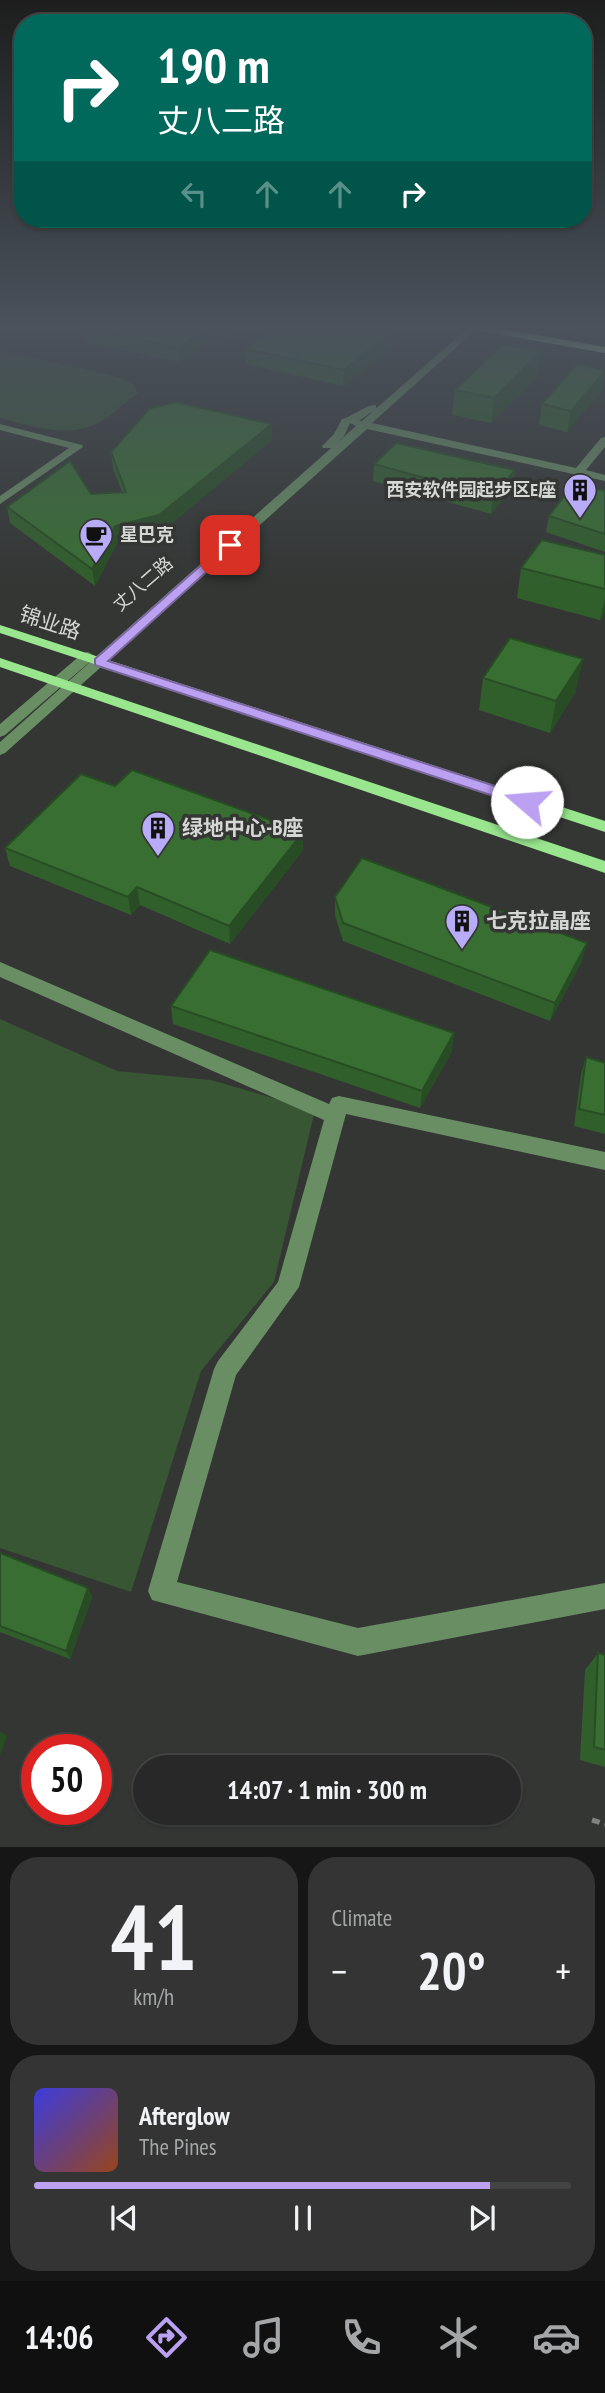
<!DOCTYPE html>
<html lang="en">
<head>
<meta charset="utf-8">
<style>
	:root { --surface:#272827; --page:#333433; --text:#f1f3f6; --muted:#a4a6a7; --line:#434444; --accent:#bca0f2 }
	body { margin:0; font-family:"PT Sans Narrow","Noto Sans SC",sans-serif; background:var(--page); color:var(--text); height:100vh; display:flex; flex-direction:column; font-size:26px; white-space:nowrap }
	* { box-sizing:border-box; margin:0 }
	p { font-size:23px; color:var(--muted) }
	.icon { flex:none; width:38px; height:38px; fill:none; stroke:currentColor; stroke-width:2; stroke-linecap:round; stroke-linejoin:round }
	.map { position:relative; height:1847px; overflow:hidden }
	.side { display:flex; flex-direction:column; gap:10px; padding:10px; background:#151615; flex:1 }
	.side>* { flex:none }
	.hud { position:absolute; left:14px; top:14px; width:578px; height:214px; border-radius:28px; box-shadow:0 2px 5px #0004,0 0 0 2px var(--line); background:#00695c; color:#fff; overflow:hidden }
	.speed { position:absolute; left:21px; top:1734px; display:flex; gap:14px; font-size:35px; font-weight:700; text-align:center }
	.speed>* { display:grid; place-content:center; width:91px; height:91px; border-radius:50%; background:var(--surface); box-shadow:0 2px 5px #0004,0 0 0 2px var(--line); line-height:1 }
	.speed .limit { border:10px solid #d22; background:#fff; color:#111 }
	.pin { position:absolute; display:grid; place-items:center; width:60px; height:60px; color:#fff; margin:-30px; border-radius:14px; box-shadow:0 4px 10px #0006 }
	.me { position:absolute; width:77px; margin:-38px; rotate:288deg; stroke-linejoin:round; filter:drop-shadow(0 0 5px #0008) }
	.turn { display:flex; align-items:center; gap:24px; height:147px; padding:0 28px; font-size:32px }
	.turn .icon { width:91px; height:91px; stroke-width:2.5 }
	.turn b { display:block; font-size:49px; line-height:60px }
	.lanes { display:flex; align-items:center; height:66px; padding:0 28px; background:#0003; justify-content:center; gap:35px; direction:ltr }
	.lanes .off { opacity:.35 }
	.big { font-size:52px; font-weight:800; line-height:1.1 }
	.side .tile { flex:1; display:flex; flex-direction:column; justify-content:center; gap:10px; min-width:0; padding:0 24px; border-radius:28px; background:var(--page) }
	.side .dial { align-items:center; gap:0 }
	.dial b { font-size:91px; line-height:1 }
	.song { display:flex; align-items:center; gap:21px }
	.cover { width:84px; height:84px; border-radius:10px; background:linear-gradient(135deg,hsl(240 70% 55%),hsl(20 70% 35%)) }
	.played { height:7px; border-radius:4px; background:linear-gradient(90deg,var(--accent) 85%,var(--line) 85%) }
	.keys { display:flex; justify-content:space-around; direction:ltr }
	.heat { display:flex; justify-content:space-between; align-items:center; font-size:38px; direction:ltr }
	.side .tiles { flex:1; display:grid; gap:10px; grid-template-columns:1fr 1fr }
	.tile:last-child { grid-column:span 2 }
	.trip { position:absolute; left:133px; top:1755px; width:388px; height:70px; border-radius:35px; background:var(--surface); box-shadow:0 2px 5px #0004,0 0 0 2px var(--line); font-weight:800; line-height:70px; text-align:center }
	.menu { display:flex; height:112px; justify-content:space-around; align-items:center; background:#101010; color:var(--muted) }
	.menu .icon { width:49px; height:49px }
	.menu .active { color:var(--accent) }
	.menu b { font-size:32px; color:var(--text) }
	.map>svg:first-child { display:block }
	.green { fill:#385534 }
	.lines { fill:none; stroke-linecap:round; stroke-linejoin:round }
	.path { stroke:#808280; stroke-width:5; stroke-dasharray:8 5; stroke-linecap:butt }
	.minor { fill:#698e64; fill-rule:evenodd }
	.major { fill:#99e68f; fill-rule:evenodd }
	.highway { fill:#c8ffc1; fill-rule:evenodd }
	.wall { fill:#315f2c }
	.shaded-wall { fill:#284d24 }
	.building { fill:#396e33; stroke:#284d24; stroke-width:2 }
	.route { fill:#bca0f2; stroke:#7a689d; stroke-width:2 }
	.labels { text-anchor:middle; stroke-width:7; stroke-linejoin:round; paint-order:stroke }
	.far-poi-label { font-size:18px; font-weight:bold; fill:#d5d7d5; stroke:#343634; text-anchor:end }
	.far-street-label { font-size:18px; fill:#d5d7d5; stroke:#343634 }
	.street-label { font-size:21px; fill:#d5d7d5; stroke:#343634 }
	.poi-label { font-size:21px; font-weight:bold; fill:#d5d7d5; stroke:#343634; text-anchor:start }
</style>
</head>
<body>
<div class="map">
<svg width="605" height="1847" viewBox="0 0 605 1847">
	<rect width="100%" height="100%" fill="#343634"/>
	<path class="green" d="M523,325H605V339Z
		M0,351L111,375L132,383L138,393C126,402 112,416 98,423C67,439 32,426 0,418Z
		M0,1019L117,1071L211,1080L315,1110L274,1282L201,1371L131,1592L0,1548Z"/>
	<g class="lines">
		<path class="path" d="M592,1820L605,1824"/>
		<path class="minor" d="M471,325L479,327L372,423L576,468L601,438L605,437V447L586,470L605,475V481L367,429L5,753L0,755V742L356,426L350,423L343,438L331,448H323L322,446L334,434L342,419C353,416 367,404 376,405V409L359,421H362Z
			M0,424L82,445L83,447L0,504V496L69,448L0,430Z
			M88,652L95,656L93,659L5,735L0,737V724L83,653Z
			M0,962L329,1104L332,1098L339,1096L605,1152V1170L346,1114L299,1287L236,1375L177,1582L358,1628L605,1583V1609L358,1656L152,1600L148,1591L214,1369L218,1361L278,1282L324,1120L0,977Z"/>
		<path class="major" d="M0,625L605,821V832L0,633Z
			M0,658L605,861V873L0,667Z"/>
		<path class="highway" d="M458,325H482L605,347V353L463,328Z"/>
	</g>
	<path class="wall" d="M86,325H235L179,362L84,342L82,327Z
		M393,331V346L343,386L246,364V349Z
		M537,376L491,423L452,415L455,390Z
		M602,390L567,432L539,425L542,404Z
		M272,424V440L161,532L117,543L95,586L10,523L7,507L91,494L122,492L113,468L111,452Z
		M374,464L513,487L491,514L373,481Z
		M605,491V552L546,532L549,516Z
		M605,555V612L600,620L517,598L521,568Z
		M483,678L576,691L550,733L479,710Z
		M115,786L303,850L230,944L140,905L131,915L10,866L5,848Z
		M335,897L582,961L550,1021L343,941L335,915Z
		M171,1006L452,1051L420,1108L173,1024Z
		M586,1057L605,1063V1134L574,1126L581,1075Z
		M0,1553L88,1588L92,1597L70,1659L0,1632Z
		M598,1653L605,1655V1767L580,1760L585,1670Z"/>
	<path class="shaded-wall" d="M212,325H235L179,362L178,348Z
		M393,331V346L343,386L344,370Z
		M540,352L537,376L491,423L494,398Z
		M605,371L602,390L567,432L571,411Z
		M272,424V440L161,532L117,543L95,586L92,569L115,526Z
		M515,470L513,487L491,514L493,497Z
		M605,597V612L600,620Z
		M583,659L576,691L550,733L556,701Z
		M303,832V850L230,944L229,926Z
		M137,887L140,905L131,915L128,897Z
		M587,943L582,961L550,1021L555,1003Z
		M454,1033L452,1051L420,1108L422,1091Z
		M88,1588L92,1597L70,1659L66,1651Z
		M1,1731L7,1737L0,1755V1733Z"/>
	<path class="building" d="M86,325H212L178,348L82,327Z
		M281,325H366L393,331L344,370L246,349Z
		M503,344L540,352L494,398L455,390Z
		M577,364L605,370V371L571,411L542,404Z
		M175,402L272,424L159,515L115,526L92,569L7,507L70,461L91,494L126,492L111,452L149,409Z
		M396,443L515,470L493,497L374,464Z
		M574,483L605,491V534L549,516Z
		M542,540L605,555V589L521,568Z
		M510,638L583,659L556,701L483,678Z
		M132,770L303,832L229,926L137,887L128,897L5,848L81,774L115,786Z
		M362,858L587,943L555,1003L343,923L335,897Z
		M210,950L454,1033L422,1091L171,1006Z
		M586,1057L605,1063V1115L579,1109Z
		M0,1553L88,1588L66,1651L0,1626Z
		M598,1653L605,1655V1750L594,1747Z"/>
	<linearGradient id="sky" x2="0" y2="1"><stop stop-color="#1d1e1d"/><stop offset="0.56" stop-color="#4a525c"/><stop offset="1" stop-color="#4a525c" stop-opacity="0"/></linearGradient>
	<rect width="605" height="584" fill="url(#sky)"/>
	<path class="route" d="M226,543L236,545L108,661L532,798L534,802L532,805H521L95,665V659Z"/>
	<defs>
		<symbol id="building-pin" viewBox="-11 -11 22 30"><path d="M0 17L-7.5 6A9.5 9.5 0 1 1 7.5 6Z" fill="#b8abf7" stroke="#343634"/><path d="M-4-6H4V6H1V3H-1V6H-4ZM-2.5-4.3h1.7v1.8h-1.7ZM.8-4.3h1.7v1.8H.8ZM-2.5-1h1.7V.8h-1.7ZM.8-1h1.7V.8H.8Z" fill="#111"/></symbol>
		<symbol id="cafe-pin" viewBox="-11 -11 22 30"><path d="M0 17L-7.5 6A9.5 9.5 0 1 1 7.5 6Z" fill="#b8abf7" stroke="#343634"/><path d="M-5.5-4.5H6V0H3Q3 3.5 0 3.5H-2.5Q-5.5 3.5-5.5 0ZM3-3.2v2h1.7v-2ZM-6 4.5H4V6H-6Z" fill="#111"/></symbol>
	</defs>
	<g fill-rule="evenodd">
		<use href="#building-pin" x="561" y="471" width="38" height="52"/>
		<use href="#cafe-pin" x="77" y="516" width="38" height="52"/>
		<use href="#building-pin" x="139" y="809" width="38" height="52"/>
		<use href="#building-pin" x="443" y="902" width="38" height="52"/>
	</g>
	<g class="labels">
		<g class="far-poi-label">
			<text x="556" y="496">西安软件园起步区E座</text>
			<text x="120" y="541" text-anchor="start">星巴克</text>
		</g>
		<g class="far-street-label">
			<text transform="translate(143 584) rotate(-41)" y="6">丈八二路</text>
		</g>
		<g class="street-label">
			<text transform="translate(50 623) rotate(18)" y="7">锦业路</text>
		</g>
		<g class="poi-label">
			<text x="182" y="835">绿地中心-B座</text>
			<text x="486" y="928">七克拉晶座</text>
		</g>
	</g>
</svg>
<div class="speed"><div class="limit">50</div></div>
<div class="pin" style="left:230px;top:545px;background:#d93025"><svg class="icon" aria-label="arrive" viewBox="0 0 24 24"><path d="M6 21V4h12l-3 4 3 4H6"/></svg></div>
<svg class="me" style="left:527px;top:802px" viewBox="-20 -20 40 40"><circle r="19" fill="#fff"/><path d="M0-13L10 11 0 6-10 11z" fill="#bca0f2"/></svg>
<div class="trip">14:07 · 1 min · 300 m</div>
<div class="hud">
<div class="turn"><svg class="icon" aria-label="right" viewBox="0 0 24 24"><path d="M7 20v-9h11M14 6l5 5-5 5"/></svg><div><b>190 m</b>丈八二路</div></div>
<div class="lanes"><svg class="icon off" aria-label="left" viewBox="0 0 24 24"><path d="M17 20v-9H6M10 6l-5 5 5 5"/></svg><svg class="icon off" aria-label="ahead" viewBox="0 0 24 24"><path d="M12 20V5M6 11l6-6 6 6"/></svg><svg class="icon off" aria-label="ahead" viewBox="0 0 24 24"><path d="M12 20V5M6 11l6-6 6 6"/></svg><svg class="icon" aria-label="right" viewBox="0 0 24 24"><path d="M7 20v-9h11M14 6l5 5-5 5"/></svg></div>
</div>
</div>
<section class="side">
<div class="tiles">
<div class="tile dial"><b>41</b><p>km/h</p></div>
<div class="tile"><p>Climate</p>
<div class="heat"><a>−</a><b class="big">20°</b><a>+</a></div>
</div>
<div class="tile">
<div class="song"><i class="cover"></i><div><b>Afterglow</b><p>The Pines</p></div></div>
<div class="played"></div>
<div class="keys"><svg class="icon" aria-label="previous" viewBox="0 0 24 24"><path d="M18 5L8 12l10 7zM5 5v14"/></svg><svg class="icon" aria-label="pause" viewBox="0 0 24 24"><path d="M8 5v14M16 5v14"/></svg><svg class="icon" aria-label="next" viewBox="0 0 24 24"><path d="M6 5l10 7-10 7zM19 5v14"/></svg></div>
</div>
</div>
</section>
<nav class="menu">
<b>14:06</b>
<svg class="icon active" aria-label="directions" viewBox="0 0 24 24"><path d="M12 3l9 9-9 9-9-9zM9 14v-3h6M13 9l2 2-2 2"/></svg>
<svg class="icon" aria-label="music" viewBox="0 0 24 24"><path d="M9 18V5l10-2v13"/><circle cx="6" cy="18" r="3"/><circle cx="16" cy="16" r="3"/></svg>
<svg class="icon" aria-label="phone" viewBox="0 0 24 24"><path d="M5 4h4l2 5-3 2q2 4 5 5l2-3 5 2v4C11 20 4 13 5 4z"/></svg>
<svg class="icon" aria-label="climate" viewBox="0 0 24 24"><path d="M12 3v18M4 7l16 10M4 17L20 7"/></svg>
<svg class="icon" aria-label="car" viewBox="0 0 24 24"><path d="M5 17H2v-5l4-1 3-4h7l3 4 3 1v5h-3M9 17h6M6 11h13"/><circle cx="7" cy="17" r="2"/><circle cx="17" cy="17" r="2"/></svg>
</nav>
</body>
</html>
